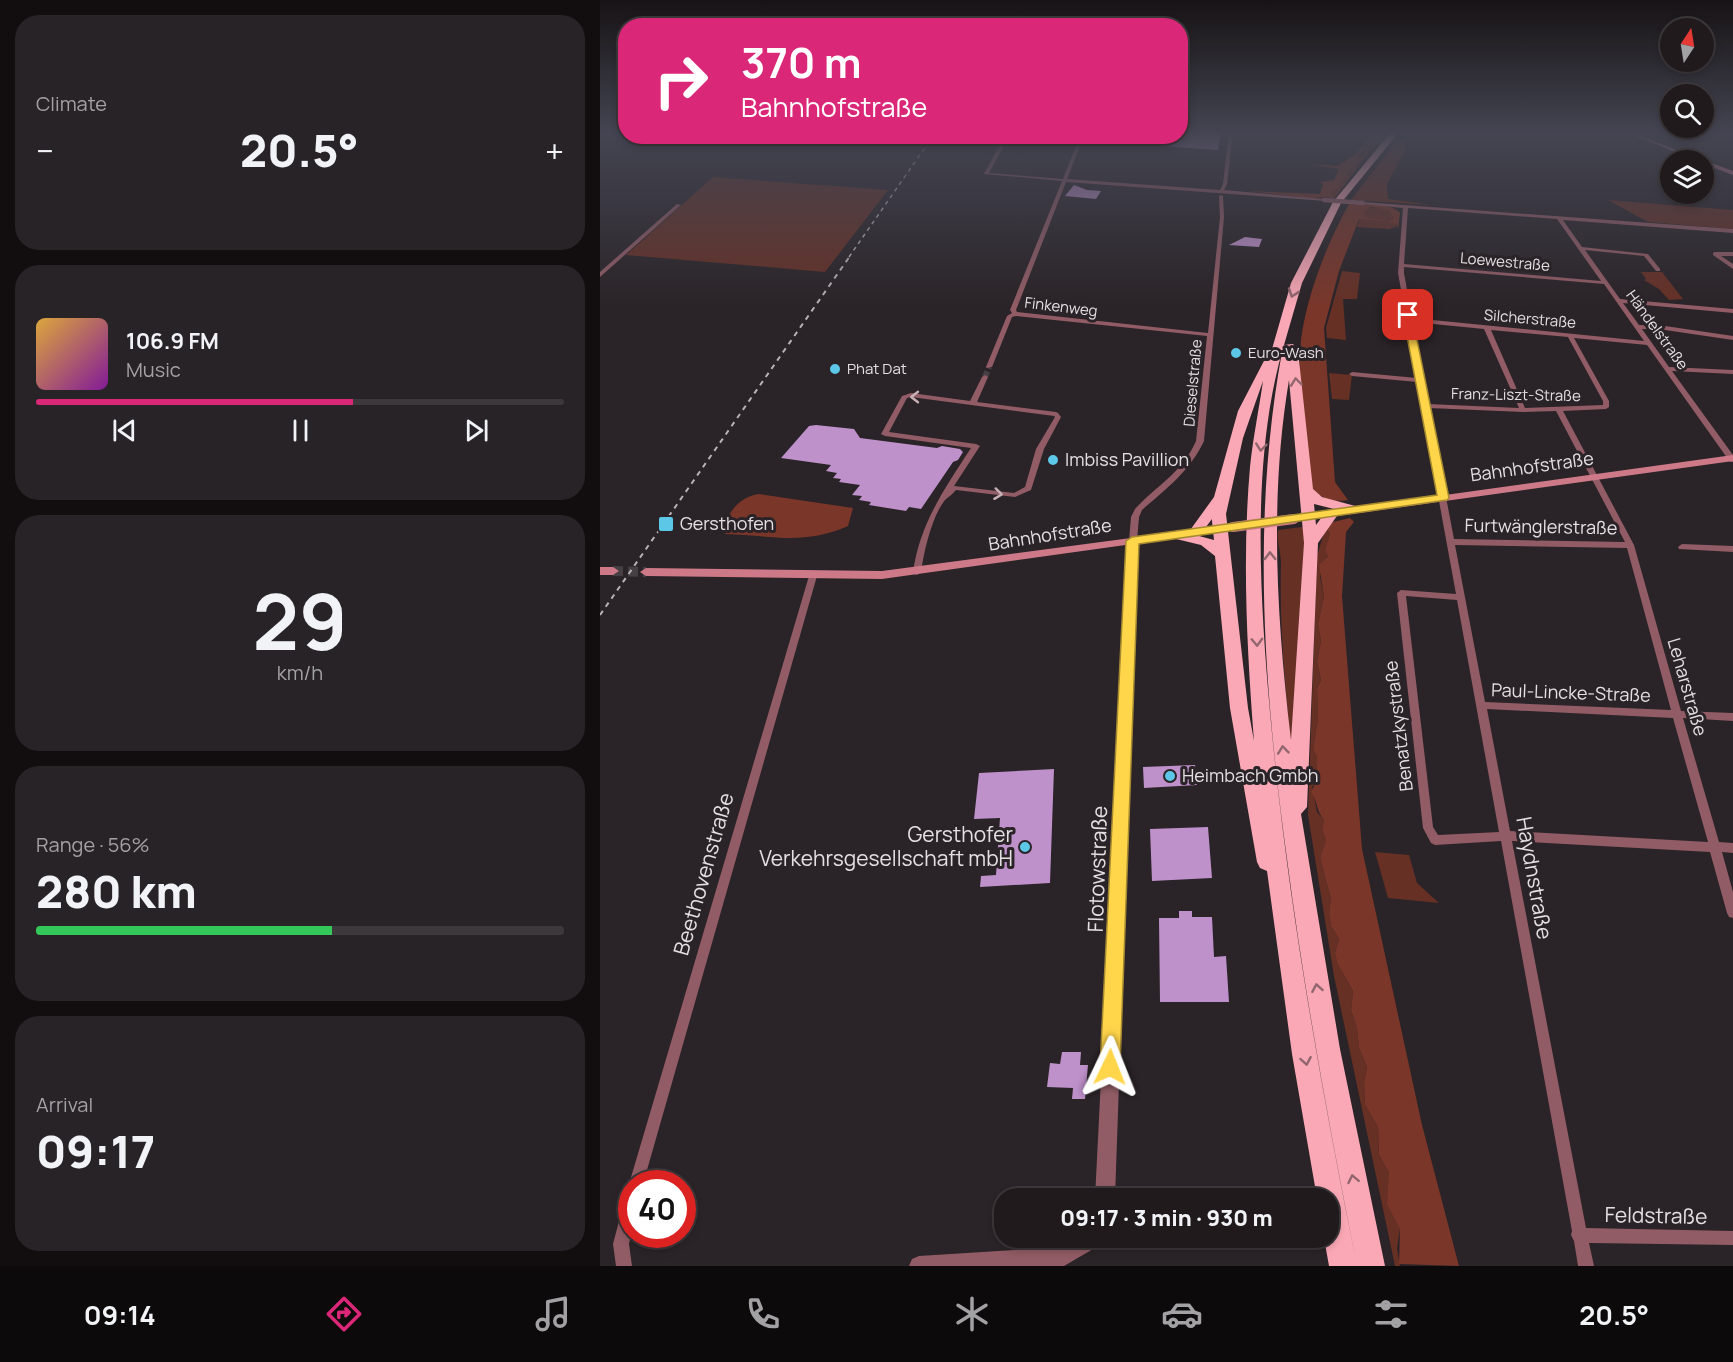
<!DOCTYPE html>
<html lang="en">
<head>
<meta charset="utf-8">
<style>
	:root { --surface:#201a1d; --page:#282326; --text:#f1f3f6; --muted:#a2a1a4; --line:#3d383b; --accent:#db2777 }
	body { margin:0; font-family:Manrope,sans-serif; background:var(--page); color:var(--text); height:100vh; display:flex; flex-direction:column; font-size:22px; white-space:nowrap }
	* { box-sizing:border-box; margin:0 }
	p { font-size:20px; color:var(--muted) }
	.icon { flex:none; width:33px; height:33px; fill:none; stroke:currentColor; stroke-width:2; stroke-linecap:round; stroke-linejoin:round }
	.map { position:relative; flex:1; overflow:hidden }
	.side { display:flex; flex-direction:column; gap:15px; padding:15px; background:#120e10; width:600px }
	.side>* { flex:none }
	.banner { position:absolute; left:18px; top:18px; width:570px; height:126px; border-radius:24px; box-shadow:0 3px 9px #0003,0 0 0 2px var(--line); background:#db2777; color:#fff; overflow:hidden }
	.needle { width:39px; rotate:12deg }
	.fabs { position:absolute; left:1060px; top:18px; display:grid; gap:12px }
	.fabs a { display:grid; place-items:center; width:54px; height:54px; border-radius:50%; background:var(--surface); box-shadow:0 3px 9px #0003,0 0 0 2px var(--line); font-size:30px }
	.speed { position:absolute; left:18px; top:1170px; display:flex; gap:12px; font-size:30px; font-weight:700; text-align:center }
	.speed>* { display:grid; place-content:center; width:78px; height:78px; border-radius:50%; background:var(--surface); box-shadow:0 3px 9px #0003,0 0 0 2px var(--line); line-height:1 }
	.speed .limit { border:9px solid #d22; background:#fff; color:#111 }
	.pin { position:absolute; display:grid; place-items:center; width:51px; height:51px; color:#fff; margin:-26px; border-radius:12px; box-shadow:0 3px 9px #0006 }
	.me { position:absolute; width:66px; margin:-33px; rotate:2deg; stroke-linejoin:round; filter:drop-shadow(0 0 4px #0008) }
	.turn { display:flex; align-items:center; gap:21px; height:126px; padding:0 24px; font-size:27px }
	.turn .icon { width:78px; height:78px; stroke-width:2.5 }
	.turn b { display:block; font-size:42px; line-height:51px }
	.big { font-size:45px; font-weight:800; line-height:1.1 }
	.side .tile { flex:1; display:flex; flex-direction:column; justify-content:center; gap:9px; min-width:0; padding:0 21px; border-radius:24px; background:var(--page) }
	.side .dial { align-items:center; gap:0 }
	.dial b { font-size:78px; line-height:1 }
	.song { display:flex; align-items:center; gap:18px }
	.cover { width:72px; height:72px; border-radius:9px; background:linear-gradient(135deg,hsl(40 70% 55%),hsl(290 70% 35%)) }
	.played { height:6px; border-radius:3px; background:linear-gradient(90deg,var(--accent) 60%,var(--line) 60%) }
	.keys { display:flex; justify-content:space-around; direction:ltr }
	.heat { display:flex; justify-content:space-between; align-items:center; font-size:33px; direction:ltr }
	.charge { height:9px; border-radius:4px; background:linear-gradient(90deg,#34c759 56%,var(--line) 0) }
	.trip { position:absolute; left:394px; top:1188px; width:345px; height:60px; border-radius:24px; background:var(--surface); box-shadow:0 3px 9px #0003,0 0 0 2px var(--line); font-weight:800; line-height:60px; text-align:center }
	.tab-bar { display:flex; height:96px; justify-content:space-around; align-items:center; background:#0d0a0c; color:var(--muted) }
	.tab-bar .icon { width:42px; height:42px }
	.tab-bar .current { color:var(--accent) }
	.tab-bar b { font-size:27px; color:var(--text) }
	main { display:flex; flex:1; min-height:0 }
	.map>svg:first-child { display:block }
	.green { fill:#663025 }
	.forest { fill:#7a3629 }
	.building { fill:#bf91cb }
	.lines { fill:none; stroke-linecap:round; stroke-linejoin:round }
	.minor-tunnel { stroke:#463f43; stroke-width:6; stroke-dasharray:6 3; stroke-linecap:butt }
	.secondary-tunnel { stroke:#463f43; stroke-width:10; stroke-dasharray:10 5; stroke-linecap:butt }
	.minor { fill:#915c65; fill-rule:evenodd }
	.tertiary { fill:#915c65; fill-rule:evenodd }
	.secondary { fill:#ce7988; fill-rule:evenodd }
	.trunk { fill:#faa8b6; fill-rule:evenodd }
	.rail-far1 { stroke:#b8b3b6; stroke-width:1.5; stroke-dasharray:4 4; stroke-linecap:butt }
	.rail { stroke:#b8b3b6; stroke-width:2; stroke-dasharray:5 5; stroke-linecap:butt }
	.minor-bridge { stroke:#915c65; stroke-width:4.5 }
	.secondary-bridge { stroke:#ce7988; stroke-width:10 }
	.oneway { stroke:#92666e }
	.oneway2 { stroke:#c7b1b6 }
	.route { fill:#ffd54a; stroke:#a68a30; stroke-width:1.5 }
	.poi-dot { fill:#5dc7e8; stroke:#2a2327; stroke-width:2 }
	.labels { text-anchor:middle; stroke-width:6; stroke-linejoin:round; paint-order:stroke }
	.far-street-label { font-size:15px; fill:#e4dfe2; stroke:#2a2327 }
	.far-poi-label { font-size:15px; fill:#e4dfe2; stroke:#2a2327; text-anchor:start }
	.poi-label { font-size:18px; fill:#e4dfe2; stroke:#2a2327; text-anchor:start }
	.street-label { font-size:18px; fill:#e4dfe2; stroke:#2a2327 }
	.near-poi-label { font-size:21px; fill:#e4dfe2; stroke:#2a2327; text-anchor:end }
	.near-street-label { font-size:21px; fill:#e4dfe2; stroke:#2a2327 }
</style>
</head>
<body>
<main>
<section class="side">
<div class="tile"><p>Climate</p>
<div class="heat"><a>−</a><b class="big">20.5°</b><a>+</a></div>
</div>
<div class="tile">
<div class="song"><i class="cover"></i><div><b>106.9 FM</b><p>Music</p></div></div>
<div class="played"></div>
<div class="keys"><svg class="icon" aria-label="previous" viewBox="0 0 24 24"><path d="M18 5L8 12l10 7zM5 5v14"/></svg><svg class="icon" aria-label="pause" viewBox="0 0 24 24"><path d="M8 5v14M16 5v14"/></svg><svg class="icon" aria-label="next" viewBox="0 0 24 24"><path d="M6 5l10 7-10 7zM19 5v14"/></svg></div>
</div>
<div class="tile dial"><b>29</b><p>km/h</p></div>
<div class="tile"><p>Range · 56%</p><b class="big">280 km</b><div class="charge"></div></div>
<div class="tile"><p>Arrival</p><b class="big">09:17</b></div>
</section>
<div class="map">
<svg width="1133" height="1266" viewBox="0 0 1133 1266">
	<rect width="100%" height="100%" fill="#2a2327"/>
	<path class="green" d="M691,132L777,137L782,132H789L769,152L734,199L729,198L730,193L743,184L741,180C751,176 752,165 760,160L757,156L762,155L769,147L765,146L754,154L770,137Z
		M797,141H802L806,149L787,184L788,199L833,205L751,200Z
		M113,177L288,190L225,272L26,255Z
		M1008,200L1133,210V229L1048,222Z
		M763,207L792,209L797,214L796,227L789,229L757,227Z
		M742,271L760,273L757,299H743L746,340L727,338L726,328Z
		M1041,272H1062L1083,299L1069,300L1059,289L1044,280L1046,279Z
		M729,373L752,375L749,400L732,399Z
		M702,527L705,530L693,762C686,696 679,630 681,563C681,552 676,540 678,530Z
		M725,529L730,533L725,550L728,557L720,576L724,596L718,624L721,641L717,661L721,680L717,689L718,718L713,750L717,757V779L712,787L717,812L724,820L722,830L726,840L720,858L731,899L729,913L731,926L739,939L735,953L737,963L753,991L751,1010L757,1028L759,1048L767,1067L764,1082L765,1105L778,1127L779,1155L789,1173V1188L800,1229L797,1248L800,1266H795L734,976L708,815L717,556Z
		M775,852L809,855L817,883L839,903L788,898Z"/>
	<path class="forest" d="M763,146L769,147L758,156L760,160L749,172L747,177L741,180L743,184L731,193L733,197L708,198L648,191L720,194L723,184L720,182L734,180L739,169L707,164L738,166L759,152Z
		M749,204C764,205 790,202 800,213L798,229L796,224L788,222L794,218L788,210L771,207L765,210V217L787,221L759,219L739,271L724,328L735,482L748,500C731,503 722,498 710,488C706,443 697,395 700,351C703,304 726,245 749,204Z
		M159,494L253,508L248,526C203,546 171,535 125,534C125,513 139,497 159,494Z
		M750,518L754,522L746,532L742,596L762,849L822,1125L859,1266L799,1264L800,1229L787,1204L789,1173L779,1155L778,1127L765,1105L764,1082L767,1067L759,1048L757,1028L751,1010L753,991L737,963L735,953L739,939L731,926L729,913L731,899L720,858L726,840L722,830L724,820C716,811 718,802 711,792L717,779V757L713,750L718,718L717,689L721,680L717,661L721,641L718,624L724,596L719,565L728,557L725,550L730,533L726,529L733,522Z"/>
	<path class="building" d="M580,132H621L618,150L520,143V136H580Z
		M474,185L487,190L501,191L496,199L465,196Z
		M645,237L662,239L659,247L629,245Z
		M216,425L254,429L260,438L337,448L342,446L360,449L363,452L358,460L353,462L321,509L309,507L306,511L269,505L271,502L259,500L262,496L252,495L260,485L239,482L241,479L233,478L237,473L226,471L231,465L181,458L209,426Z
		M595,765L597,785L544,788L543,767Z
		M454,769L450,883L380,887L381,876L396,875L400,818L374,819L379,773Z
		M608,827L612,878L552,881L550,829Z
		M579,911H592V917H612L614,957L626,956L629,1002H560L559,918H579Z
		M462,1052H481L480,1065H488L485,1099H472L473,1088L447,1087L450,1063L460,1064Z"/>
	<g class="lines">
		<path class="minor-tunnel" d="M385,377L389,367"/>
		<path class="secondary-tunnel" d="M13,571L46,572"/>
		<path class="minor" d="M629,132H633L627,184L624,190L724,199L726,200V201L466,182L416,310L417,312L608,333L620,217L619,196L621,195L623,196L624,217L604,441C590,471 566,489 542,510L539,517L537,541L533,544L529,541L531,517L535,509C557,485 582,473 596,441L607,336L416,316L412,317L392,367L387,368L386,367L407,316L412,313L410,310L462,181L384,174L405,136H409L389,173L463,179L480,136H484L467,179L620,190L623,184Z
			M763,202L1133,229V233L963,220L982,247L1048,254L1060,269V271H1056L1044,256L985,250L1020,299L1133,309V313L1023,303L1039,325L1065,326L1133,336V340L1065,330L1042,329L1069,367L1133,370V374L1072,371L1133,455V462H1130L1047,345L974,338L1009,401V407L1006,409L963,411L1034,545L1081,711L1133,713V721L1083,718L1119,842L1133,843V853L1122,852L1133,892V918L1129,917L1127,913L1110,852L912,841L986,1228L1133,1231V1245L989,1243L994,1266H978L974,1241L971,1235L972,1231L901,841L835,845L831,843L823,828L797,593L801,590L856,594L822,408L821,406L822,405L817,382L752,376L749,374L752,372L817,378L798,273L803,208L761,204V202ZM808,208L957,219L1001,281L804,264ZM804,267L1004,284L1044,341L812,318L804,273ZM813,322L884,329L919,408L828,404ZM891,330L968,337L1003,401V405L925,408ZM829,408L923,412L956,411L1025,542L854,539ZM855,545L1027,548L1071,710L885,702ZM806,596L857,600L899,832L838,835L833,827ZM887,709L1073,718L1108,842L910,831Z
			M77,204L81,205L0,277V272Z
			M1115,252H1133V256H1121L1133,264V269L1113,255V253Z
			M385,375L388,377L377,402L456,412L458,413L461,417L444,449L431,490L415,497L356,490C353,494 348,497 345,500C332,516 324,551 321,572L317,575L314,574L313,572C320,523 345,488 371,448L285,436L281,434L302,396L311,393L370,401L382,377ZM311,397L454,416L455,417L436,449L425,487L414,493L354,486L380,446L376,444L289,432L307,398Z
			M1082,544L1133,546V552L1079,549L1078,547Z
			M213,573L217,576L43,1184H32V1189L29,1184L209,576Z
			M32,1191V1231L29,1244L32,1266H16L13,1244L25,1198L27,1193Z"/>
		<path class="tertiary" d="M533,538L538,541L515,1198H495L528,541Z
			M475,1238H503L500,1245L464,1266H309L312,1259L319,1256L459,1247Z"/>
		<path class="secondary" d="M1025,132H1031L1102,160H1095Z
			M1103,160L1106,161L1133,171V175L1104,164Z
			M1133,455V461L694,522L689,519L694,516Z
			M629,525L634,528L633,530L282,579L46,576L40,572L46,568L282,571Z
			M0,567H13L19,571L13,575H0Z"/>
		<path class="trunk" d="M791,132H799L741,203L702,283L684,345L693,344L698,351L713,489L722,497L759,507L761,510L754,514L714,504L716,525L727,510L732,509L739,513L718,543L707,807L701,814L740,1049L785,1266H757C730,1131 705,996 687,859C664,690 651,521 682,352C651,462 660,599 670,712C687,898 720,1083 757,1266H729L724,1238H729V1198H717L692,1054L667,871L660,868L657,862L630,708L615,556L601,545L572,538L570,535L577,530L588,533L614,497L638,411L666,357L670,356L691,283L733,202ZM689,380L704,543L691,740C677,621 669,499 689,380ZM663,381C659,409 653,438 650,467C642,558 647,650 654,741L648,708L626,514L643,438ZM612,519V521L614,540L599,536Z"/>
		<path class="rail-far1" d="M249,257L333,136"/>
		<path class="rail" d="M0,615L250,256"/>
		<path class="minor-bridge" d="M724,200L763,203"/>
		<path class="secondary-bridge" d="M633,527L694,519"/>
	</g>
	<defs><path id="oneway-chevron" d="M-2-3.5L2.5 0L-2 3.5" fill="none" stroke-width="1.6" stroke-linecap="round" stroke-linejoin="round" transform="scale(1.5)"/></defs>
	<g class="oneway">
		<use href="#oneway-chevron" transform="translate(693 293) rotate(109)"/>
		<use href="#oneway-chevron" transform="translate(696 382) rotate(-97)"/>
		<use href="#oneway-chevron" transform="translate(661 447) rotate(96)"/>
		<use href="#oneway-chevron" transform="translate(670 556) rotate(-91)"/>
		<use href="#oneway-chevron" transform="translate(657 642) rotate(88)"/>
		<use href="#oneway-chevron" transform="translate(683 750) rotate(-96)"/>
		<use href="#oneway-chevron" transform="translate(717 988) rotate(-100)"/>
		<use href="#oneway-chevron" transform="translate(706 1061) rotate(80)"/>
		<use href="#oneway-chevron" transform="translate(753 1179) rotate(-101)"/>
	</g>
	<g class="oneway2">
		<use href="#oneway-chevron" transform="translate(315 397) rotate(-180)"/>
		<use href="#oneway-chevron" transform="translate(398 494) rotate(7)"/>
	</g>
	<linearGradient id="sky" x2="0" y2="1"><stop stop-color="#171315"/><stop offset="0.43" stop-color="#444552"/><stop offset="1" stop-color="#444552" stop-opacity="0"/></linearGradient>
	<rect width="1133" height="309" fill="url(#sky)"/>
	<path class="route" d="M808,312L812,315L849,498L847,500L539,544L520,1067L517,1074L510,1077L503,1074L500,1067L526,541L532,537L837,495L803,315Z"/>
	<g class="poi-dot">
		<circle cx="636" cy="353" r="6"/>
		<circle cx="235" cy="369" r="6"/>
		<circle cx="453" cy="460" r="6"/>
		<rect x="58" y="516" width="16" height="16" rx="3"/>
		<circle cx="570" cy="776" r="6"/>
		<circle cx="425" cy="847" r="6"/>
	</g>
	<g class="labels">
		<g class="far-street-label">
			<text transform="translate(905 262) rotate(5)" y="5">Loewestraße</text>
			<text transform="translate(461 307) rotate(7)" y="5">Finkenweg</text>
			<text transform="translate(930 319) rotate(5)" y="5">Silcherstraße</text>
			<text transform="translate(1057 330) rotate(54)" y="5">Händelstraße</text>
			<text transform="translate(593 383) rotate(-85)" y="5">Dieselstraße</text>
			<text transform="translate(916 395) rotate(1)" y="5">Franz-Liszt-Straße</text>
		</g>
		<g class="far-poi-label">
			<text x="648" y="358">Euro-Wash</text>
			<text x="247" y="374">Phat Dat</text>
		</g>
		<g class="poi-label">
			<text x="465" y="466">Imbiss Pavillion</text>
			<text x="80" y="530">Gersthofen</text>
			<text x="582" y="782">Heimbach Gmbh</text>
		</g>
		<g class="street-label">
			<text transform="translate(932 467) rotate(-8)" y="6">Bahnhofstraße</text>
			<text transform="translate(941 527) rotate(1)" y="6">Furtwänglerstraße</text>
			<text transform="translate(450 535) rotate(-9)" y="6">Bahnhofstraße</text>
			<text transform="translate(1087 687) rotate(74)" y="6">Leharstraße</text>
			<text transform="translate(971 693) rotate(2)" y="6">Paul-Lincke-Straße</text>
			<text transform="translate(799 726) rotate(-97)" y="6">Benatzkystraße</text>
		</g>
		<g class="near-poi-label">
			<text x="413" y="842">Gersthofer<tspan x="413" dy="24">Verkehrsgesellschaft mbH</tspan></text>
		</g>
		<g class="near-street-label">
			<text transform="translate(498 869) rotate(-88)" y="7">Flotowstraße</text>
			<text transform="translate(104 874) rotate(-74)" y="7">Beethovenstraße</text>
			<text transform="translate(934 878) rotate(80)" y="7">Haydnstraße</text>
			<text transform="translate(1056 1216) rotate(1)" y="7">Feldstraße</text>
		</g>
	</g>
</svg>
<div class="fabs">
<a><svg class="needle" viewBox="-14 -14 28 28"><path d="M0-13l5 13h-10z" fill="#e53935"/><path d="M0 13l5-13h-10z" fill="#a2a1a4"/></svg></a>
<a><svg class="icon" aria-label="search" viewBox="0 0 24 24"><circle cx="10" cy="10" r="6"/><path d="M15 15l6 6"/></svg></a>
<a><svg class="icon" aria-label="layers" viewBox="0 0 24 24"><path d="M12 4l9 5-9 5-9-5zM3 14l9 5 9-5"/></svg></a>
</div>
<div class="speed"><div class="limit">40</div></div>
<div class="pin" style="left:808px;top:315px;background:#d93025"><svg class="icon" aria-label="arrive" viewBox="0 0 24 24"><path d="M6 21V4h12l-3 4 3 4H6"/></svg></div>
<svg class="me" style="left:510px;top:1067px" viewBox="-20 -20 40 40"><path d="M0-17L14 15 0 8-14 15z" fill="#ffd54a" stroke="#fff" stroke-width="4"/></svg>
<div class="trip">09:17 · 3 min · 930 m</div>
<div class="banner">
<div class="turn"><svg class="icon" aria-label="right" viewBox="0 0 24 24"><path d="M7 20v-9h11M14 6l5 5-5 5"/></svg><div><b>370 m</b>Bahnhofstraße</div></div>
</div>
</div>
</main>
<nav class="tab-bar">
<b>09:14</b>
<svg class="icon current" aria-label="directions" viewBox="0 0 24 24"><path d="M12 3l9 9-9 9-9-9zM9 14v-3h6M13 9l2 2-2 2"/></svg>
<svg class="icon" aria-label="music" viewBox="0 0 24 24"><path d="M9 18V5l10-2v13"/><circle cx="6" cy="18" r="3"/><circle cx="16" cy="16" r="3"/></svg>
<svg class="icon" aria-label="phone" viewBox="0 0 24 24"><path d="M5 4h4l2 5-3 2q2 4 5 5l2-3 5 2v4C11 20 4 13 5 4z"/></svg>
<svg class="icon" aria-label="climate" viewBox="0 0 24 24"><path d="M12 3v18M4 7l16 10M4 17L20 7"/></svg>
<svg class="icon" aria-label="car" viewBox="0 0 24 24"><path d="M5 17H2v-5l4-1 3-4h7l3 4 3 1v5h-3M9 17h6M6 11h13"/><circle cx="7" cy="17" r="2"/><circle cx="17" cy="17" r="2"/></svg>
<svg class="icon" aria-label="filters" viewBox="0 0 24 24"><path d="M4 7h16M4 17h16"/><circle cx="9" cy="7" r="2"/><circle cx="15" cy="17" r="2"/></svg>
<b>20.5°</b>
</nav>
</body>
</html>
